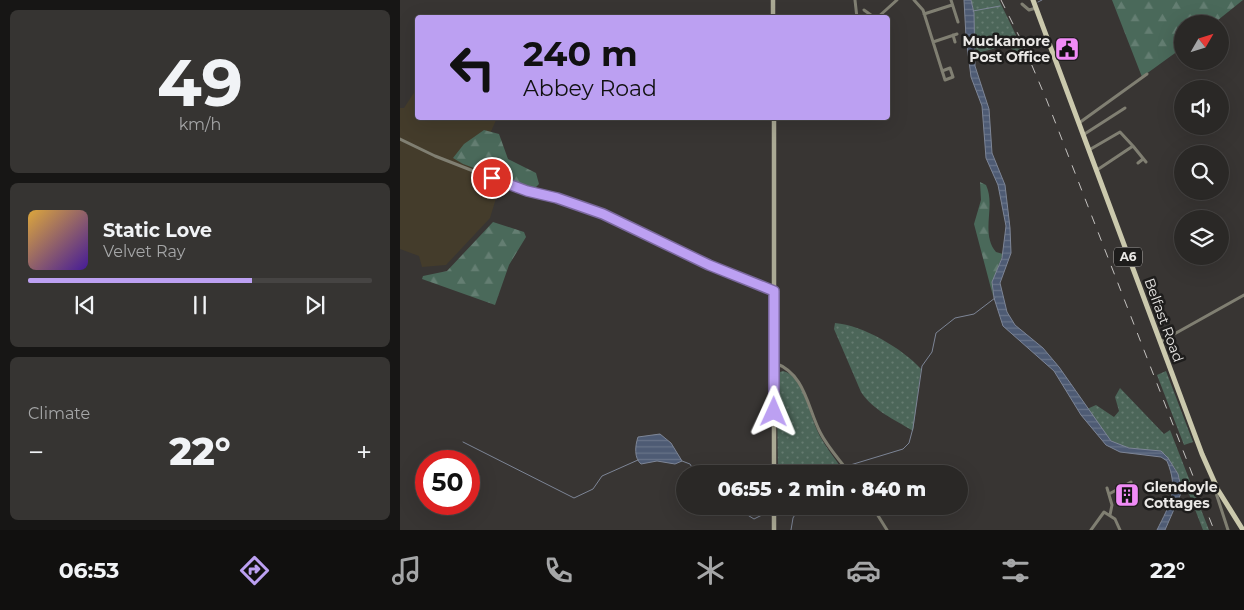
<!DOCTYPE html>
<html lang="en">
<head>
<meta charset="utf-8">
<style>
	:root { --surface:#2a2826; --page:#363432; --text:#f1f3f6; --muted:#a5a6a7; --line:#464443; --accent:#bca0f2 }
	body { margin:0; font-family:Montserrat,sans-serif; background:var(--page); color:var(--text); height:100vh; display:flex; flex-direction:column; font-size:19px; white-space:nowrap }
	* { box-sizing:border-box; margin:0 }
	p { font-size:16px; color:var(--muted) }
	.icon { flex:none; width:28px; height:28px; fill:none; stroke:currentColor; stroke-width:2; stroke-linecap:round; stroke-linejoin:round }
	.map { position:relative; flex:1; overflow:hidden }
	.panel { display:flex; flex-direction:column; gap:10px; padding:10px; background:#171615; width:400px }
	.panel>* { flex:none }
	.top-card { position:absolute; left:15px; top:15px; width:475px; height:105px; border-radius:5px; box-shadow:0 5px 20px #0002,0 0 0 1px var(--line); background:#bca0f2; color:#111; overflow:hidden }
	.needle { width:32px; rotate:51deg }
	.controls { position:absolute; left:774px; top:15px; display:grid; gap:10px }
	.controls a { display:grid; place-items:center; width:55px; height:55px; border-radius:50%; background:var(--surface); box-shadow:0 5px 20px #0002,0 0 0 1px var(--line); font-size:25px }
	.speed { position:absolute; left:15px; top:450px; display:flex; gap:10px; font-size:25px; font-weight:700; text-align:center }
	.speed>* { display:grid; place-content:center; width:65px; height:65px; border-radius:50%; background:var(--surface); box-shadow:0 5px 20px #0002,0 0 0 1px var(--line); line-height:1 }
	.speed .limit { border:8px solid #d22; background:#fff; color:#111 }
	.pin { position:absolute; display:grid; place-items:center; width:42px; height:42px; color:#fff; margin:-21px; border:2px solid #fff; border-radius:50%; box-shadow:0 1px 5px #0007 }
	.me { position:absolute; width:55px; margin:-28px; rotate:1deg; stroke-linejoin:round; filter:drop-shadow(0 0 4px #0008) }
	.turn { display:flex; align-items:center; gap:18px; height:105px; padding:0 25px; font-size:22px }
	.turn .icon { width:65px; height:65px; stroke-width:2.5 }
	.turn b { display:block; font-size:35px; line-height:42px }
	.big { font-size:38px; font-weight:800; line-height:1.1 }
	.panel .tile { flex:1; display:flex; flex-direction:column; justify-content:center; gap:8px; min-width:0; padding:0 18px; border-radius:8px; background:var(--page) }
	.panel .dial { align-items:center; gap:0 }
	.dial b { font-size:65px; line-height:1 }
	.song { display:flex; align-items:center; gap:15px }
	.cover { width:60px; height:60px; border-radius:8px; background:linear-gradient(135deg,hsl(40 70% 55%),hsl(260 70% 35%)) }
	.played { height:5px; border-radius:2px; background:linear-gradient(90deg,var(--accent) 65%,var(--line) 65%) }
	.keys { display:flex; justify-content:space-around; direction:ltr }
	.heat { display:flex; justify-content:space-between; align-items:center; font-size:28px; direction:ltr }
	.trip { position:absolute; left:276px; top:465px; width:292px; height:50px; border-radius:25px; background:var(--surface); box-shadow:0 5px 20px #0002,0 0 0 1px var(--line); font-weight:800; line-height:50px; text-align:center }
	.tabs { display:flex; height:80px; justify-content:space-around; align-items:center; background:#11100f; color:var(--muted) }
	.tabs .icon { width:35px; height:35px }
	.tabs .current { color:var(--accent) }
	.tabs b { font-size:22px; color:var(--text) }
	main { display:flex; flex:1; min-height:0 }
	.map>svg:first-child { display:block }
	.medical { fill:#443c2b }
	.grass { fill:url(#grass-dots) }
	.forest { fill:url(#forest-firs) }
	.water { fill:url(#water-rules); stroke:#7d8596 }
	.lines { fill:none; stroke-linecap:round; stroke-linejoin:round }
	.stream { stroke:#7d8596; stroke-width:1 }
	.minor { stroke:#807f72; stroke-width:3 }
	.secondary { stroke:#aaa994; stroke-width:4.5 }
	.primary { stroke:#cbc9ad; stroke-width:5 }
	.rail { stroke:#c3c1bf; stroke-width:1; stroke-dasharray:9 9; stroke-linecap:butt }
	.route-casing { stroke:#7a689d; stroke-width:12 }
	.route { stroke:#bca0f2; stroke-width:9 }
	.labels { text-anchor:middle; stroke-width:5; stroke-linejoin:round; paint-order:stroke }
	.shield { fill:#1e1d1c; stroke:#adaba9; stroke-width:1 }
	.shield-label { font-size:12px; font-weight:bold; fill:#eae8e6 }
	.poi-label { font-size:14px; font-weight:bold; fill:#eae8e6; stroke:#1e1d1c; text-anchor:end }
	.street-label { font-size:14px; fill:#eae8e6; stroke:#1e1d1c }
</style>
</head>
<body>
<main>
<section class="panel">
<div class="tile dial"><b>49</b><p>km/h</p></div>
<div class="tile">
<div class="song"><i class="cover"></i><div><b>Static Love</b><p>Velvet Ray</p></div></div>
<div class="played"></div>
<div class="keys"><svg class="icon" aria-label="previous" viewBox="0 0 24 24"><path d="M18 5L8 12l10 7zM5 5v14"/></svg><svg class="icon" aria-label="pause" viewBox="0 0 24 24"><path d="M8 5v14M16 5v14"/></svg><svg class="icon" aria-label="next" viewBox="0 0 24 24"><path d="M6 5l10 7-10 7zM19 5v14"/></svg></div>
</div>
<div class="tile"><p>Climate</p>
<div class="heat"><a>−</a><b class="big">22°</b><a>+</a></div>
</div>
</section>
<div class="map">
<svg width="844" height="530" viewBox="0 0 844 530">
	<defs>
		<pattern id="grass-dots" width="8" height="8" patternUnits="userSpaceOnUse" patternTransform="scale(1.25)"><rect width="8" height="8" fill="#4c6659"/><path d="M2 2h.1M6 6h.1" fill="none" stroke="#667c71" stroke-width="1.8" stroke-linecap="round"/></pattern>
		<pattern id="forest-firs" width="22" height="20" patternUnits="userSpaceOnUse" patternTransform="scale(1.25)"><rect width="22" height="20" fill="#4a695a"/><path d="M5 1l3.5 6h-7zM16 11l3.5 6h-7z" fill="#647e72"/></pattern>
		<pattern id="water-rules" width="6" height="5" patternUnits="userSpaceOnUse" patternTransform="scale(1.25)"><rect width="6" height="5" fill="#4e5b74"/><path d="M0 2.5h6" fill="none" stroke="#687388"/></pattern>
	</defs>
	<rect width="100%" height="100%" fill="#383533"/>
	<path class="medical" d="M17,88L18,118H97L72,174L100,185L90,218L46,265L22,267L19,256L0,249V108H4Z"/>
	<path class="grass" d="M571,0H599L629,62L625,64L608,45L574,54V13Z
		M435,323C463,325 503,349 521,369L513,431C494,419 474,411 461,392L434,329Z
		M383,371C404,376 409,413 417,430C423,444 434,457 442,469L436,474H378L377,403L380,372Z
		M766,371L793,442L784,445L757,375Z
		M720,388L764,434L770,430L809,530H803L789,494H781C783,486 780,479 777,472C763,443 735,455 713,442C702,436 693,419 687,409L696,405L714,417L719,411L715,397Z"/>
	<path class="forest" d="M712,0H843L813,24H782V48L742,77Z
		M84,130L99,134L108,159L136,173L139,184L134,189L128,188L63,164L53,158L64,144Z
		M580,182L586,185C596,206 580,233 596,252L603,254L592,283L593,296L574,224L581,200Z
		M93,222L124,232L126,237L109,265L95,305L22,279L23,276L47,271Z"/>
	<path class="water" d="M564,0H571L574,13L575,66L589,109L592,153L605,185L610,228L611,253L600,283L607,312L615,325L643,348L659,367L711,441L729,448L761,451L768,458L778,474L782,491L765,530H757C770,504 779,490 767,461L761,457L720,452L706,445L681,415L654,371L603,326L594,298L592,282L602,258L606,226L598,185L586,158L582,106L571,77L566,37Z
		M260,434L271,443L282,461L275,464L257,461L241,464C234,458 235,446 238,437Z"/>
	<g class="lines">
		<path class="stream" d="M638,2L642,0
			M573,11L600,6
			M63,442L174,498L193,489L202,476L238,460
			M282,461L290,464L296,474
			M447,466L503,449L509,443L513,428L522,366L532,352L536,333L555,318L574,314L595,298
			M436,474L443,469
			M333,506L354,519L372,510
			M377,509L398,508
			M391,530L393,518L400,506"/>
		<path class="minor" d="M455,0L457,18
			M514,0L523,10L545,80L553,77L550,68L542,71
			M551,0L558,22
			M622,4L629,10L636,8
			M464,10L475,18
			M524,14L552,5
			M477,18L497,0
			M553,35L555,42
			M533,42L557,34
			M679,123L747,74
			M683,135L725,108
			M0,139L35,156L81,174L127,191L157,198L203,214L309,265L374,291
			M689,150L720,132L733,146
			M738,163L743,159
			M697,170L733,146L746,162
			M760,342L844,295
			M375,363C405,374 407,406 420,432C428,448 440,460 450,474
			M707,488L712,505L710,515
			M818,490L816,493L828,530
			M709,494L731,482
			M472,506L487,530
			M691,530L704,512L715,519L720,530"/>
		<path class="secondary" d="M373,0V18
			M374,474V118
			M374,506V530"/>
		<path class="primary" d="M633,0L802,454L818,490L843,530"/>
		<path class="rail" d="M601,0L622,42L647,101L814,530"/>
	</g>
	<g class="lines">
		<defs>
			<path id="route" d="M92,178L127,191L157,198L203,214L309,265L374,291V412"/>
		</defs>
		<use href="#route" class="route-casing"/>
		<use href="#route" class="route"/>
	</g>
	<defs>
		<symbol id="civic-square" viewBox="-11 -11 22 22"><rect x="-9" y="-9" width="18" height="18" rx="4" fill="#f08bf6" stroke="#1e1d1c"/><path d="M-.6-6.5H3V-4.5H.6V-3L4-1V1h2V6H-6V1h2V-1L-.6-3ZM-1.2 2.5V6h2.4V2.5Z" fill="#111"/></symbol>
		<symbol id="building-square" viewBox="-11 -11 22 22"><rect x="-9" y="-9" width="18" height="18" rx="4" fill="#f08bf6" stroke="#1e1d1c"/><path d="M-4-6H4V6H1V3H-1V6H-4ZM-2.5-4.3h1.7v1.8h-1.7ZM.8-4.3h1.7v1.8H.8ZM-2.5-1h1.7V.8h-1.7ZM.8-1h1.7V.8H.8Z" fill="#111"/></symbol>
	</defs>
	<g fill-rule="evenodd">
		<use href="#civic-square" x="653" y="35" width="28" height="28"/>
		<use href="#building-square" x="713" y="481" width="28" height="28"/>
	</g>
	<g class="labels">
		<rect class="shield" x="714" y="247.5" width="28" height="19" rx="4"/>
		<g class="shield-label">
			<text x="728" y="261">A6</text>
		</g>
		<g class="poi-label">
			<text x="650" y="46">Muckamore<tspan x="650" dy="16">Post Office</tspan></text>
			<text x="744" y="492" text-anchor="start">Glendoyle<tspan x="744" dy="16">Cottages</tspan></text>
		</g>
		<g class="street-label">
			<text transform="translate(764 320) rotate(70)" y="5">Belfast Road</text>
		</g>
	</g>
</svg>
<div class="controls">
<a><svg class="needle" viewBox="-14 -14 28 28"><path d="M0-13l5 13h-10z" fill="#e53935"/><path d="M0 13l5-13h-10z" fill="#a5a6a7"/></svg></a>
<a><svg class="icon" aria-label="sound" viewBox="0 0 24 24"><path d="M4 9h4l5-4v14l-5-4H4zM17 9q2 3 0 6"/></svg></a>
<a><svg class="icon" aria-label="search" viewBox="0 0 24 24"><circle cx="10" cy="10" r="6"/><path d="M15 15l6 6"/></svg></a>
<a><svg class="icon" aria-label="layers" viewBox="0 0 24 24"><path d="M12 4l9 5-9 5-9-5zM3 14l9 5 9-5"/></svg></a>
</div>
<div class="speed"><div class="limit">50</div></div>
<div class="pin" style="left:92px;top:178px;background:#d93025"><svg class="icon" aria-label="arrive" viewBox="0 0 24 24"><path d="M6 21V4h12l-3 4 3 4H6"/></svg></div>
<svg class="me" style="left:374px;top:412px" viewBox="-20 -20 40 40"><path d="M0-17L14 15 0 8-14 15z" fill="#bca0f2" stroke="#fff" stroke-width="4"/></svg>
<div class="trip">06:55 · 2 min · 840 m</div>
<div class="top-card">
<div class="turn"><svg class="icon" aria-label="left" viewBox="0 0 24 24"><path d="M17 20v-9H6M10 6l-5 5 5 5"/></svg><div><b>240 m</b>Abbey Road</div></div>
</div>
</div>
</main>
<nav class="tabs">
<b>06:53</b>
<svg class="icon current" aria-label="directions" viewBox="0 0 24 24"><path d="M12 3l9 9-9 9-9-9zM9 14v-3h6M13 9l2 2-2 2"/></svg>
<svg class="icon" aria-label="music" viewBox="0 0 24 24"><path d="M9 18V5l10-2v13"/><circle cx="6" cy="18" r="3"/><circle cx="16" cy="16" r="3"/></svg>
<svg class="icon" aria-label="phone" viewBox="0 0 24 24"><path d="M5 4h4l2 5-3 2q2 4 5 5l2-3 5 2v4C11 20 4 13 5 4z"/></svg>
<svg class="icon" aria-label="climate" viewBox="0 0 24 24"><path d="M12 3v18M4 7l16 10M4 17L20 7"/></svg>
<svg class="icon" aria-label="car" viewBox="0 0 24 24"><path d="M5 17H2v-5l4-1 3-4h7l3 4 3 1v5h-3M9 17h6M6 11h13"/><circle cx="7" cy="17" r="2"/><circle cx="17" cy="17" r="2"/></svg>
<svg class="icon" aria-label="filters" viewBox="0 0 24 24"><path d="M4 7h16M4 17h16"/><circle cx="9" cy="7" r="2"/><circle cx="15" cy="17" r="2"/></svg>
<b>22°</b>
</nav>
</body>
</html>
